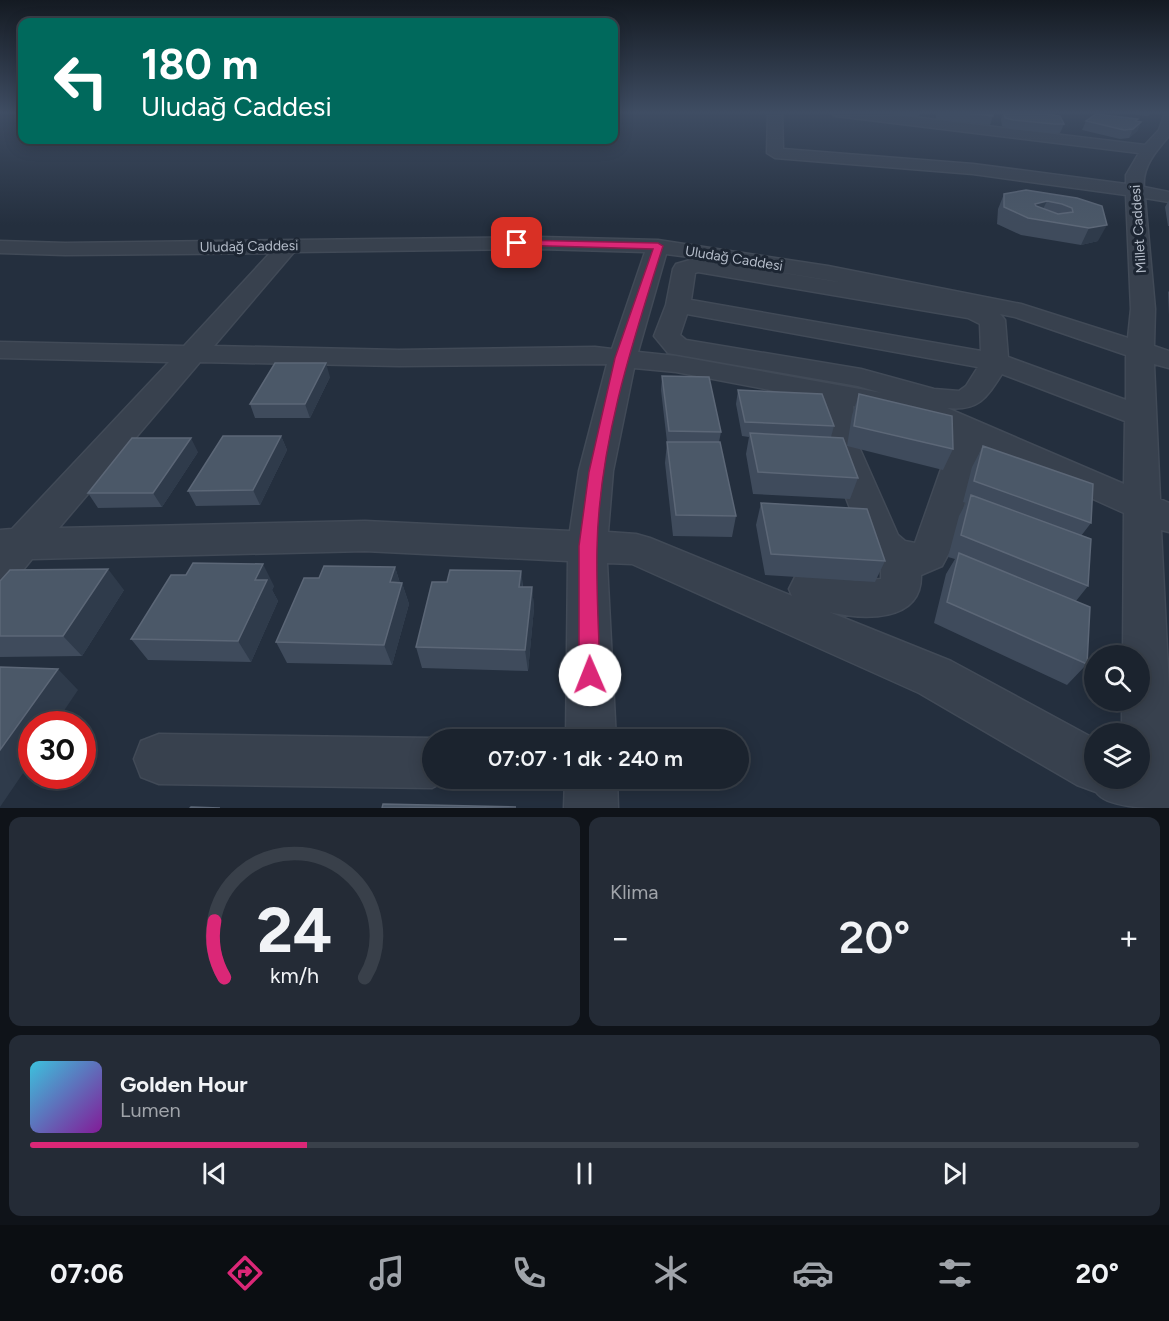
<!DOCTYPE html>
<html lang="tr">
<head>
<meta charset="utf-8">
<style>
	:root { --surface:#1b232e; --page:#242b36; --text:#f1f3f6; --muted:#a0a4aa; --line:#39404a; --accent:#db2777 }
	body { margin:0; font-family:Figtree,sans-serif; background:var(--page); color:var(--text); height:100vh; display:flex; flex-direction:column; font-size:22px; white-space:nowrap }
	* { box-sizing:border-box; margin:0 }
	p { font-size:20px; color:var(--muted) }
	.icon { flex:none; width:33px; height:33px; fill:none; stroke:currentColor; stroke-width:2; stroke-linecap:round; stroke-linejoin:round }
	.map { position:relative; height:808px; overflow:hidden }
	.sheet { display:flex; flex-direction:column; gap:9px; padding:9px; background:#0f1319; flex:1 }
	.sheet>* { flex:none }
	.hud { position:absolute; left:18px; top:18px; width:600px; height:126px; border-radius:12px; box-shadow:0 3px 15px #0003,0 0 0 2px var(--line); background:#00695c; color:#fff; overflow:hidden }
	.buttons { position:absolute; left:1084px; top:645px; display:grid; gap:12px }
	.buttons a { display:grid; place-items:center; width:66px; height:66px; border-radius:50%; background:var(--surface); box-shadow:0 3px 15px #0003,0 0 0 2px var(--line); font-size:30px }
	.speed { position:absolute; left:18px; top:711px; display:flex; gap:12px; font-size:30px; font-weight:700; text-align:center }
	.speed>* { display:grid; place-content:center; width:78px; height:78px; border-radius:50%; background:var(--surface); box-shadow:0 3px 15px #0003,0 0 0 2px var(--line); line-height:1 }
	.speed .limit { border:9px solid #d22; background:#fff; color:#111 }
	.pin { position:absolute; display:grid; place-items:center; width:51px; height:51px; color:#fff; margin:-26px; border-radius:12px; box-shadow:0 3px 9px #0006 }
	.me { position:absolute; width:66px; margin:-33px; rotate:359deg; stroke-linejoin:round; filter:drop-shadow(0 0 4px #0008) }
	.turn { display:flex; align-items:center; gap:21px; height:126px; padding:0 24px; font-size:27px }
	.turn .icon { width:78px; height:78px; stroke-width:2.5 }
	.turn b { display:block; font-size:42px; line-height:51px }
	.big { font-size:45px; font-weight:600; line-height:1.1 }
	.sheet .widget { flex:1; display:flex; flex-direction:column; justify-content:center; gap:9px; min-width:0; padding:0 21px; border-radius:12px; background:var(--page) }
	.sheet .dial { align-items:center; gap:0 }
	.dial svg { height:156px; overflow:visible; fill:none; stroke:var(--line); stroke-width:7; stroke-linecap:round; text-anchor:middle }
	.dial text { fill:var(--text); stroke:none }
	.song { display:flex; align-items:center; gap:18px }
	.cover { width:72px; height:72px; border-radius:9px; background:linear-gradient(135deg,hsl(190 70% 55%),hsl(290 70% 35%)) }
	.played { height:6px; border-radius:3px; background:linear-gradient(90deg,var(--accent) 25%,var(--line) 25%) }
	.keys { display:flex; justify-content:space-around; direction:ltr }
	.heat { display:flex; justify-content:space-between; align-items:center; font-size:33px; direction:ltr }
	.sheet .tiles { flex:1; display:grid; gap:9px; grid-template-columns:1fr 1fr }
	.widget:last-child { grid-column:span 2 }
	.trip { position:absolute; left:422px; top:729px; width:327px; height:60px; border-radius:30px; background:var(--surface); box-shadow:0 3px 15px #0003,0 0 0 2px var(--line); font-weight:600; line-height:60px; text-align:center }
	.menu { display:flex; height:96px; justify-content:space-around; align-items:center; background:#0b0e12; color:var(--muted) }
	.menu .icon { width:42px; height:42px }
	.menu .active { color:var(--accent) }
	.menu b { font-size:27px; color:var(--text) }
	.map>svg:first-child { display:block }
	.lines { fill:none; stroke-linecap:round; stroke-linejoin:round }
	.minor-casing { stroke:#414a57; stroke-width:3 }
	.minor { fill:#38414e; fill-rule:evenodd }
	.wall { fill:#3f4b5c }
	.shaded-wall { fill:#2f3b4b }
	.building { fill:#4b5868; stroke:#5c6777; stroke-width:1.5; fill-rule:evenodd }
	.route { fill:#db2777; stroke:#8e194d; stroke-width:1.5 }
	.labels { text-anchor:middle; stroke-width:6; stroke-linejoin:round; paint-order:stroke }
	.far-street-label { font-size:14px; fill:#b4bcc9; stroke:#1d2633 }
</style>
</head>
<body>
<div class="map">
<svg width="1169" height="808" viewBox="0 0 1169 808">
	<rect width="100%" height="100%" fill="#242f3e"/>
	<g class="lines">
		<defs>
			<path id="minor" d="M768,112H782L783,149L973,164L1126,184V175L1139,153L836,116L830,112H871L1145,145L1159,130L1164,116L1169,115V136C1156,151 1142,167 1144,187L1169,192V202L1145,198L1155,309L1154,346L1169,351V368L1154,364L1160,499L1169,503V532L1161,530L1169,688V808C1148,808 1107,808 1096,792L1077,785L919,693L632,564L607,563L616,740H566L568,561L365,551L32,559L14,581L0,585V530L12,529L169,362L0,358V342L184,346L270,253L65,255L0,253V241L65,243L540,237L658,240L828,266L1021,304L1128,338L1131,309L1126,195L973,174L775,158L767,153ZM540,249L645,252L612,349L595,347L399,350L214,346L294,252ZM666,254L697,258L676,264L673,269L666,305L654,336L668,353L858,386L882,393L676,356L638,352ZM723,263L828,280L844,283ZM698,272L968,318L980,324L981,351L691,300L695,273ZM687,314L978,367L966,386L959,391L934,389L861,369L686,340L680,335ZM1000,314L1015,317L1126,355V400L1008,357L1005,320ZM200,362L399,366L607,364L579,471L570,531L365,521L59,528ZM634,368L676,372L823,400L824,440L864,545L870,556L881,564V579L856,581L809,572L795,577L789,589L792,596L650,538L636,534L608,532L613,471ZM1002,374L1125,421L1124,484L947,408C978,411 986,399 1002,374ZM853,406L916,418L953,435L915,543L905,541L898,535L856,440ZM981,448L1124,513L1123,656H1140V700H1122V734H1140V778H1095V739L951,661L829,612C863,620 922,623 921,575L942,566L951,549Z
				M159,734L432,738L437,740H432V778H451L432,788L159,784L141,777L134,759L141,741Z
				M565,778H617L618,808H564Z"/>
		</defs>
		<use href="#minor" class="minor-casing"/>
		<use href="#minor" class="minor"/>
	</g>
	<path class="wall" d="M876,112H920L919,117Z
		M936,112H993V116L990,125L936,119Z
		M1003,112H1024L1064,124L1060,133H1050L1010,129L1002,126L1001,119Z
		M1104,112H1150L1148,116Z
		M1086,121H1137L1141,122L1137,131L1129,138L1120,139L1082,130Z
		M1004,194L1077,198L1098,241L1081,245L1021,235L997,224L998,209Z
		M1169,200V226H1168L1165,207Z
		M1169,291V315L1168,292Z
		M662,376L721,432L719,442L736,516L732,537L673,536L665,463L667,442L661,390Z
		M330,377L310,418H255L250,404Z
		M738,390L834,426L831,437L858,478L850,499L753,494L746,454L749,437L742,436L736,404Z
		M859,394L953,449L943,470L847,446L852,415Z
		M281,436L287,450L260,505L196,506L188,491Z
		M983,446L1091,523L1081,536L1088,586L1076,601L1087,664L1067,685L934,623L946,574L955,559L948,557L959,516L966,503L963,502L972,467Z
		M198,452L162,507L98,508L88,493Z
		M761,503L885,561L875,582L765,575L756,525Z
		M395,567L400,583H402L409,604L392,665L287,663L276,642Z
		M521,571L523,587H532L534,608L528,671L422,668L416,647L447,582Z
		M0,581L124,590L82,656L0,657Z
		M274,586L272,590L278,601L251,662L148,660L131,639Z"/>
	<path class="shaded-wall" d="M1141,122L1137,131L1129,138L1133,129Z
		M1047,201L1039,217L1035,204Z
		M1107,225L1098,241L1081,245L1089,228Z
		M326,363L330,377L310,418L305,404Z
		M281,436L287,450L260,505L253,490Z
		M191,438L198,452L162,507L153,493Z
		M263,564L274,586L272,590L278,601L251,662L238,641L255,580Z
		M395,567L401,587L402,583L409,604L392,665L384,645L390,582Z
		M108,569L124,590L82,656L63,636Z
		M521,571L523,593L519,587Z
		M532,587L534,608L528,671L525,650Z
		M58,669L78,690L55,724H32V760L0,807V750Z"/>
	<path class="building" d="M956,112H993V116Z
		M1004,112H1024L1053,115L1060,116L1064,124H1054L1013,120L1005,118Z
		M1096,114L1138,119L1136,121L1141,122L1133,129L1124,130L1086,121Z
		M1026,190L1077,198L1102,206L1107,225L1089,228L1028,218L1004,207V194ZM1047,201L1062,204L1072,208L1073,212L1058,214L1036,206L1035,204Z
		M275,363H326L305,404H250Z
		M662,376L709,377L721,432L669,431Z
		M738,390L822,394L834,426L745,422Z
		M859,394L952,416L953,449L854,426Z
		M750,433L843,438L858,478L758,472Z
		M223,436H281L253,490L188,491Z
		M132,438H191L153,493H88Z
		M667,442H720L736,516L676,515Z
		M983,446L1093,484L1091,523L974,481Z
		M971,495L1091,539L1088,586L961,535Z
		M761,503L867,509L885,561L771,554Z
		M959,553L1090,607L1087,664L947,602Z
		M193,563L263,564L255,580H267L238,641L131,639L171,575H186Z
		M324,566L395,567L390,582L402,583L384,645L276,642L304,578H319Z
		M108,569L63,636H0V581L10,570Z
		M450,570L521,571L519,587H532L525,650L416,647L432,582H447Z
		M0,667L58,669L0,750Z
		M383,804L516,807L382,808Z
		M191,807L220,808H190Z"/>
	<linearGradient id="sky" x2="0" y2="1"><stop stop-color="#141a22"/><stop offset="0.5" stop-color="#3f4d63"/><stop offset="1" stop-color="#3f4d63" stop-opacity="0"/></linearGradient>
	<rect width="1169" height="225" fill="url(#sky)"/>
	<path class="route" d="M517,240L658,243L663,246C632,343 599,444 597,548C596,590 599,633 600,675L597,682L590,685L582,682L579,675V546L589,472L615,358L653,249L514,245L512,243Z"/>
	<g class="labels">
		<g class="far-street-label">
			<text transform="translate(1138 229) rotate(-94)" y="5">Millet Caddesi</text>
			<text transform="translate(249 246) rotate(-1)" y="5">Uludağ Caddesi</text>
			<text transform="translate(734 258) rotate(9)" y="5">Uludağ Caddesi</text>
		</g>
	</g>
</svg>
<div class="buttons">
<a><svg class="icon" aria-label="search" viewBox="0 0 24 24"><circle cx="10" cy="10" r="6"/><path d="M15 15l6 6"/></svg></a>
<a><svg class="icon" aria-label="layers" viewBox="0 0 24 24"><path d="M12 4l9 5-9 5-9-5zM3 14l9 5 9-5"/></svg></a>
</div>
<div class="speed"><div class="limit">30</div></div>
<div class="pin" style="left:517px;top:243px;background:#d93025"><svg class="icon" aria-label="arrive" viewBox="0 0 24 24"><path d="M6 21V4h12l-3 4 3 4H6"/></svg></div>
<svg class="me" style="left:590px;top:675px" viewBox="-20 -20 40 40"><circle r="19" fill="#fff"/><path d="M0-13L10 11 0 6-10 11z" fill="#db2777"/></svg>
<div class="trip">07:07 · 1 dk · 240 m</div>
<div class="hud">
<div class="turn"><svg class="icon" aria-label="left" viewBox="0 0 24 24"><path d="M17 20v-9H6M10 6l-5 5 5 5"/></svg><div><b>180 m</b>Uludağ Caddesi</div></div>
</div>
</div>
<section class="sheet">
<div class="tiles">
<div class="widget dial"><svg viewBox="0 0 100 80">
<path d="M14 69A42 42 0 1 1 86 69"/>
<path d="M14 69A42 42 0 0 1 9 40" stroke="#db2777"/>
<text x="50" y="56" font-size="32" font-weight="700">24</text>
<text x="50" y="72" font-size="11">km/h</text>
</svg></div>
<div class="widget"><p>Klima</p>
<div class="heat"><a>−</a><b class="big">20°</b><a>+</a></div>
</div>
<div class="widget">
<div class="song"><i class="cover"></i><div><b>Golden Hour</b><p>Lumen</p></div></div>
<div class="played"></div>
<div class="keys"><svg class="icon" aria-label="previous" viewBox="0 0 24 24"><path d="M18 5L8 12l10 7zM5 5v14"/></svg><svg class="icon" aria-label="pause" viewBox="0 0 24 24"><path d="M8 5v14M16 5v14"/></svg><svg class="icon" aria-label="next" viewBox="0 0 24 24"><path d="M6 5l10 7-10 7zM19 5v14"/></svg></div>
</div>
</div>
</section>
<nav class="menu">
<b>07:06</b>
<svg class="icon active" aria-label="directions" viewBox="0 0 24 24"><path d="M12 3l9 9-9 9-9-9zM9 14v-3h6M13 9l2 2-2 2"/></svg>
<svg class="icon" aria-label="music" viewBox="0 0 24 24"><path d="M9 18V5l10-2v13"/><circle cx="6" cy="18" r="3"/><circle cx="16" cy="16" r="3"/></svg>
<svg class="icon" aria-label="phone" viewBox="0 0 24 24"><path d="M5 4h4l2 5-3 2q2 4 5 5l2-3 5 2v4C11 20 4 13 5 4z"/></svg>
<svg class="icon" aria-label="climate" viewBox="0 0 24 24"><path d="M12 3v18M4 7l16 10M4 17L20 7"/></svg>
<svg class="icon" aria-label="car" viewBox="0 0 24 24"><path d="M5 17H2v-5l4-1 3-4h7l3 4 3 1v5h-3M9 17h6M6 11h13"/><circle cx="7" cy="17" r="2"/><circle cx="17" cy="17" r="2"/></svg>
<svg class="icon" aria-label="filters" viewBox="0 0 24 24"><path d="M4 7h16M4 17h16"/><circle cx="9" cy="7" r="2"/><circle cx="15" cy="17" r="2"/></svg>
<b>20°</b>
</nav>
</body>
</html>
